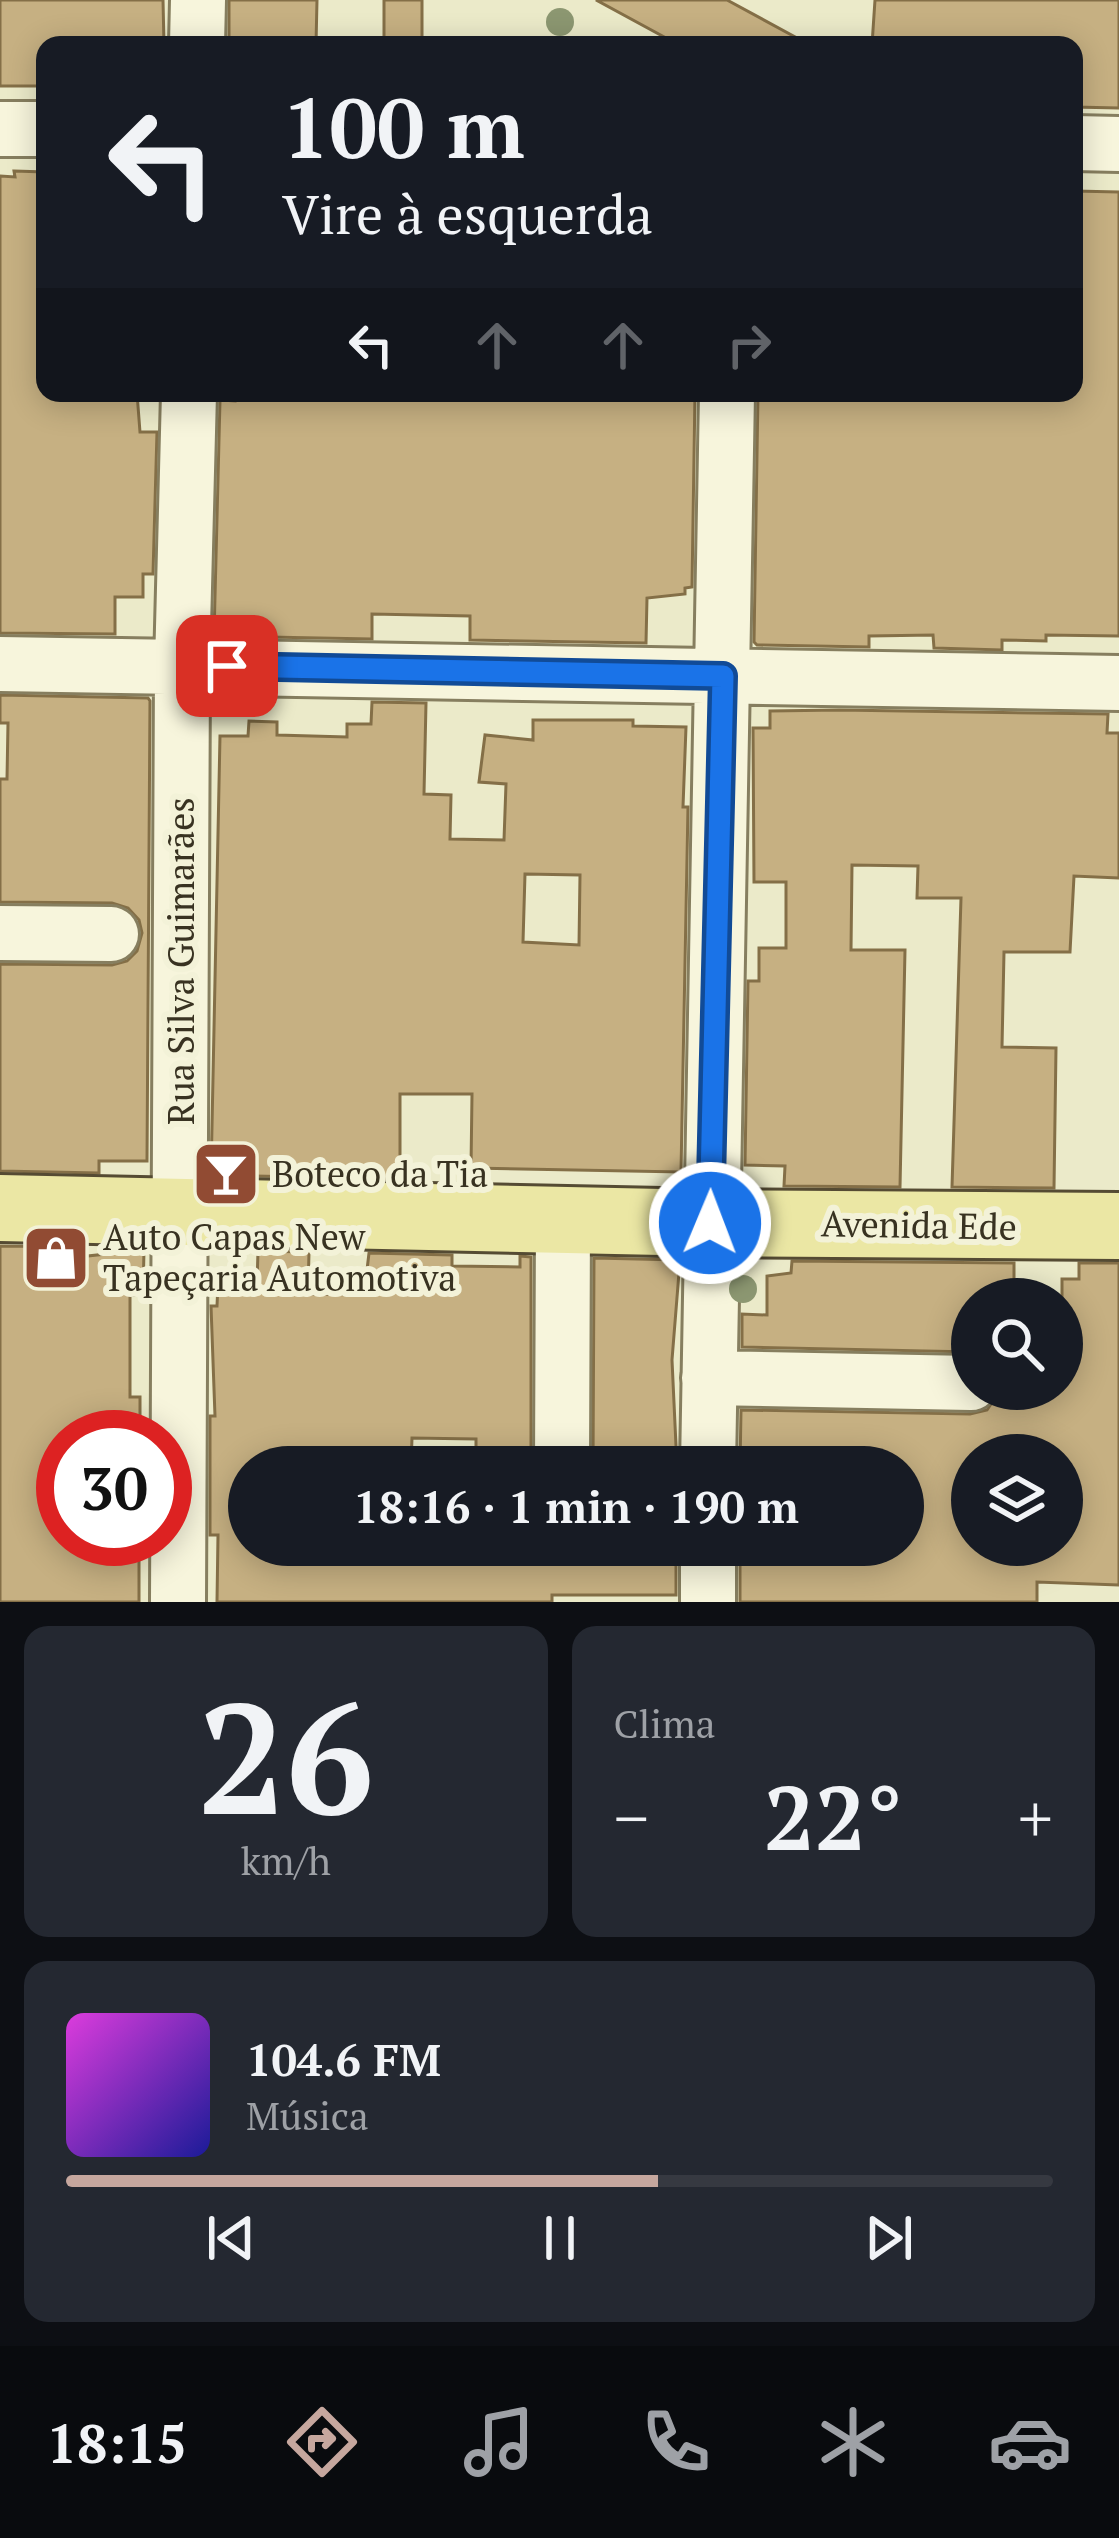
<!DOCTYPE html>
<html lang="pt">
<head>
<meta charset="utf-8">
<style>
	:root { --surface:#171b24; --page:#242831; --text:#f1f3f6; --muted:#9ea1a6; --line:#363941; --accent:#c6a79e }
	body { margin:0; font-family:"PT Serif",serif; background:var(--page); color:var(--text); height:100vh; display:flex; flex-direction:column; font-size:45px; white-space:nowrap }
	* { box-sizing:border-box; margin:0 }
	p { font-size:39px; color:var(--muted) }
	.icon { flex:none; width:66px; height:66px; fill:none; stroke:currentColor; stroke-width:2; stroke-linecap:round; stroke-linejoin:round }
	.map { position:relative; height:1602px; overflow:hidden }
	.drawer { display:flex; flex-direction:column; gap:24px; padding:24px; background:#0d0f14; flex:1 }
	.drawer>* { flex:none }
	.guide { position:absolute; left:36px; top:36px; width:1047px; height:366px; border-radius:24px; box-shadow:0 6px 30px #0003; background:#171b24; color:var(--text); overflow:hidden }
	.fabs { position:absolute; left:951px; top:1278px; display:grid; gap:24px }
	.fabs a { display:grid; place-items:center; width:132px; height:132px; border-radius:50%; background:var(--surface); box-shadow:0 6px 30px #0003; font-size:60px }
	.speed { position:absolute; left:36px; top:1410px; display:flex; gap:24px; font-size:60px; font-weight:700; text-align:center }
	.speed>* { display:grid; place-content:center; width:156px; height:156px; border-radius:50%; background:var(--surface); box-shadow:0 6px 30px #0003; line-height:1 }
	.speed .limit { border:18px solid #d22; background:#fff; color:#111 }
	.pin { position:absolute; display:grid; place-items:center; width:102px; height:102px; color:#fff; margin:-51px; border-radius:24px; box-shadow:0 6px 18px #0006 }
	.me { position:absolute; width:132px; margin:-66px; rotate:1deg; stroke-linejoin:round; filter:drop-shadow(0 0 9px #0008) }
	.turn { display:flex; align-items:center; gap:42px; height:252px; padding:0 48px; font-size:54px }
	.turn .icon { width:156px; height:156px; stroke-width:2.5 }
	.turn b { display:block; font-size:84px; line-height:102px }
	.lanes { display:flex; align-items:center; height:114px; padding:0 48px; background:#0003; justify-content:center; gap:60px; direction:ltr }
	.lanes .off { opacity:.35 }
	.big { font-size:90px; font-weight:700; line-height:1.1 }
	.drawer .card { flex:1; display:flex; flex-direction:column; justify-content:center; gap:18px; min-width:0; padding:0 42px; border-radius:24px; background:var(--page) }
	.drawer .dial { align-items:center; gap:0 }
	.dial b { font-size:156px; line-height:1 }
	.song { display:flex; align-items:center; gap:36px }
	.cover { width:144px; height:144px; border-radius:18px; background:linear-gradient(135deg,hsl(300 70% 55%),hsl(240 70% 35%)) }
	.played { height:12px; border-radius:6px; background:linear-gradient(90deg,var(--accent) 60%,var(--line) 60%) }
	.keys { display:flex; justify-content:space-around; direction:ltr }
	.heat { display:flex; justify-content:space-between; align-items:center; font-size:66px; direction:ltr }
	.drawer .tiles { flex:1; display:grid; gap:24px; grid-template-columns:1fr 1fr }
	.card:last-child { grid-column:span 2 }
	.trip { position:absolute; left:228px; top:1446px; width:696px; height:120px; border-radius:60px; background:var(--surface); box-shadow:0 6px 30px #0003; font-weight:700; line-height:120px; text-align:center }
	.tabs { display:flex; height:192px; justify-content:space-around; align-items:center; background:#090b0e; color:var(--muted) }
	.tabs .icon { width:84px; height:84px }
	.tabs .on { color:var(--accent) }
	.tabs b { font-size:54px; color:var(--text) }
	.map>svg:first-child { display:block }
	.building { fill:#c6b082; stroke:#846f47; stroke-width:3; fill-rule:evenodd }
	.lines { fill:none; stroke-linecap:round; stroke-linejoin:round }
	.minor-casing { stroke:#867e5f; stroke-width:60 }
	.major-casing { stroke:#554b33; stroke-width:72 }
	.minor { stroke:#f7f5dc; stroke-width:54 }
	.major { stroke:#ebe7a4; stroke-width:66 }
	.tree { fill:#8c9771 }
	.route-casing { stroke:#114b97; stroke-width:30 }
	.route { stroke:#1a73e8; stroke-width:21 }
	.labels { text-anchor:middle; stroke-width:12; stroke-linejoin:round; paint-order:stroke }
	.street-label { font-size:36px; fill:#383221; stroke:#f3f2d8 }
	.poi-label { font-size:36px; fill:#383221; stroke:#f3f2d8; text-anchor:start }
</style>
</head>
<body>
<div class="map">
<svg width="1119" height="1602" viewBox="0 0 1119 1602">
	<rect width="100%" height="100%" fill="#ebeac9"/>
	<path class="building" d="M0,0H163L164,45H45V86H0Z
		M229,0H317L316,45H229Z
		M384,0H422V45H384Z
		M596,0H727L810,45H679Z
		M875,0H1119V108L1074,107V45H872Z
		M14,171L45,172V393H137L140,432H157L153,574H143V597H115V634L0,633V176L15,177Z
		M1074,191L1119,192V636L1046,635V641L1002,640V650L934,648L933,635L869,636V647L757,645L754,642L758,393H1074Z
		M235,393H695L692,587L685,588V594L647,598L646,643L470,640V616L372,614V639L214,636L220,400L235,401Z
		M0,695L148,698L150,701L147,1161H99V1173L0,1171V964L112,965L127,961L137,951L142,933L139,920L128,908L112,903L0,902V779H7L8,723H0Z
		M372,702L426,703L424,794L451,795L450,839L504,840L506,784L479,782L485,735L533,740V720H633V726L686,727L683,807H688L681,1172L471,1168L472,1094H400V1179L211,1175L220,736H248L249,721L277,722V735L347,737V724H371ZM525,874L580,875L579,945L523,942Z
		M839,710L1108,714L1107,733H1119V878L1074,876L1070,952H1004L1002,1047L1056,1048L1054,1188L952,1187L961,898H917L918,866L852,865L851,950H905L900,1187L784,1186L785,1166L745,1165L748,981H759V948H786V882H754L753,728H770V711Z
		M0,1246L79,1247L78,1257L144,1250L143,1295H130V1397H140V1437H63V1539H139V1602H0Z
		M258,1251L309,1252L308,1294L364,1295L369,1253L452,1255V1266L520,1267V1256L531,1257V1467H476V1439L412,1438L411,1467H249V1545H564V1549L627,1551L628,1545H659L676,1550V1595H552V1602H217L218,1535H210V1416H215L211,1306H217L218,1284H257Z
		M594,1258L680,1260L672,1360L677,1467H593Z
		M792,1261L1014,1263V1299H972V1352L742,1347V1314L767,1315V1276L791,1273Z
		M1079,1263H1119V1585L1037,1582V1602H740V1545H903V1467H740L741,1410L970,1414L987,1410L1001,1389H1062V1279H1079ZM972,1455H1062V1545H972Z"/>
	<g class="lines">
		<defs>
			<path id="minor" d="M197,45L198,0
				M0,129H45
				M1074,143L1119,144
				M0,664L1119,683
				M0,933L111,934
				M709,1378L971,1383
				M562,1467L563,1220
				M708,1467L727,393
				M178,1602L182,666L189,393
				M708,1602V1545"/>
			<path id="major" d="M0,1208L710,1223L1119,1226"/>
		</defs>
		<use href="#minor" class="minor-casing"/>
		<use href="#major" class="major-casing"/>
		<use href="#minor" class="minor"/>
		<use href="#major" class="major"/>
	</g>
	<g class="tree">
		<circle cx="560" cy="22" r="14"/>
		<circle cx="743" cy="1289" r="14"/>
	</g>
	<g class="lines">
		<defs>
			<path id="route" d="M227,666L723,676L710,1223"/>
		</defs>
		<use href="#route" class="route-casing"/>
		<use href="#route" class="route"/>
	</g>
	<defs>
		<symbol id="bar-square" viewBox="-11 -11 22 22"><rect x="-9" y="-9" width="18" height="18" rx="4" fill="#914b33" stroke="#f3f2d8"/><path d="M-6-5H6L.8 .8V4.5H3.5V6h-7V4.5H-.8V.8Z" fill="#fff"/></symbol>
		<symbol id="shop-square" viewBox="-11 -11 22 22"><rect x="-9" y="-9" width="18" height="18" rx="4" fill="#914b33" stroke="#f3f2d8"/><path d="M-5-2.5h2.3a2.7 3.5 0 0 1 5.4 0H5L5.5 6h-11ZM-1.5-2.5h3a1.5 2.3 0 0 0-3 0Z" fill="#fff"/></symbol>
	</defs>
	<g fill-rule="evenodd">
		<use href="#bar-square" x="188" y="1136" width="76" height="76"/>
		<use href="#shop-square" x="18" y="1220" width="76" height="76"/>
	</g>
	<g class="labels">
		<g class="street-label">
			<text transform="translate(181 961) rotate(-90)" y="13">Rua Silva Guimarães</text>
			<text transform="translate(919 1225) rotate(1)" y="13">Avenida Ede</text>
		</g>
		<g class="poi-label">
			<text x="272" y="1187">Boteco da Tia</text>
			<text x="103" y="1250">Auto Capas New<tspan x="103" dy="41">Tapeçaria Automotiva</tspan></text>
		</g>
	</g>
</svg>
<div class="fabs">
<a><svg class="icon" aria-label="search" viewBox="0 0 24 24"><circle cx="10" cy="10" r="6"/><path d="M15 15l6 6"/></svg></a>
<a><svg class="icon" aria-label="layers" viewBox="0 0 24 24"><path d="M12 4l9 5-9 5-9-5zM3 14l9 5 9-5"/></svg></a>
</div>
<div class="speed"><div class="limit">30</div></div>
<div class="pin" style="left:227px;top:666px;background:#d93025"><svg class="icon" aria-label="arrive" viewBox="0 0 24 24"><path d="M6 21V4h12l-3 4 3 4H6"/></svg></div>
<svg class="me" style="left:710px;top:1223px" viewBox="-20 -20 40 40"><circle r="17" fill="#1a73e8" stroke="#fff" stroke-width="3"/><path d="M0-11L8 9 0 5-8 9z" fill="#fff"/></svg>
<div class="trip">18:16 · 1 min · 190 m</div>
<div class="guide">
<div class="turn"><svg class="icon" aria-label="left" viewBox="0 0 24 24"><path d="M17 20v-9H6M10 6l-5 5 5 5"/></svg><div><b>100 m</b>Vire à esquerda</div></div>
<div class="lanes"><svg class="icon" aria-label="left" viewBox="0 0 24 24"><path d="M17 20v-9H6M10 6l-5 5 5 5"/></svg><svg class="icon off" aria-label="ahead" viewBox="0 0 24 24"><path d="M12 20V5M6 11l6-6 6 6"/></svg><svg class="icon off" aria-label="ahead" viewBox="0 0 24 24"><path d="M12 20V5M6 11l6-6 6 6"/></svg><svg class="icon off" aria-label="right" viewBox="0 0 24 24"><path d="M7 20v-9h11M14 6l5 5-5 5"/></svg></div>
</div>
</div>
<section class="drawer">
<div class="tiles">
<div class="card dial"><b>26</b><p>km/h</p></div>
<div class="card"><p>Clima</p>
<div class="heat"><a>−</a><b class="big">22°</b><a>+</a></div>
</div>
<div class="card">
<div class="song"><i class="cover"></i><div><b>104.6 FM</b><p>Música</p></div></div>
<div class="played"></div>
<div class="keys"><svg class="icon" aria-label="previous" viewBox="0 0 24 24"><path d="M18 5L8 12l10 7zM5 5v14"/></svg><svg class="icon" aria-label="pause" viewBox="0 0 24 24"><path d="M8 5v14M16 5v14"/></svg><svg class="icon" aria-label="next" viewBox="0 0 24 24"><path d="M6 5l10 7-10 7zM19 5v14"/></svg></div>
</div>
</div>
</section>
<nav class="tabs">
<b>18:15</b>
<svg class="icon on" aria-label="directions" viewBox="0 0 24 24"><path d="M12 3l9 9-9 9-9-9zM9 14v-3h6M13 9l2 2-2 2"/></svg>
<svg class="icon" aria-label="music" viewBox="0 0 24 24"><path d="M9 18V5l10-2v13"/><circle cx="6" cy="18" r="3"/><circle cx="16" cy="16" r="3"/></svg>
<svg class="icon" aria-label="phone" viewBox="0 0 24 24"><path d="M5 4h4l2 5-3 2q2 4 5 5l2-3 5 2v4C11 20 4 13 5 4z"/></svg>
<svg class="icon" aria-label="climate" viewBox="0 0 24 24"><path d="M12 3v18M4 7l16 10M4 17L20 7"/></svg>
<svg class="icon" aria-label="car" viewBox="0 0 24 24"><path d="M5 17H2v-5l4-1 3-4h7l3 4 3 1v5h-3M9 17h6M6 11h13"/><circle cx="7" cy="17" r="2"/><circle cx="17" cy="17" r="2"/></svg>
</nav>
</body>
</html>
